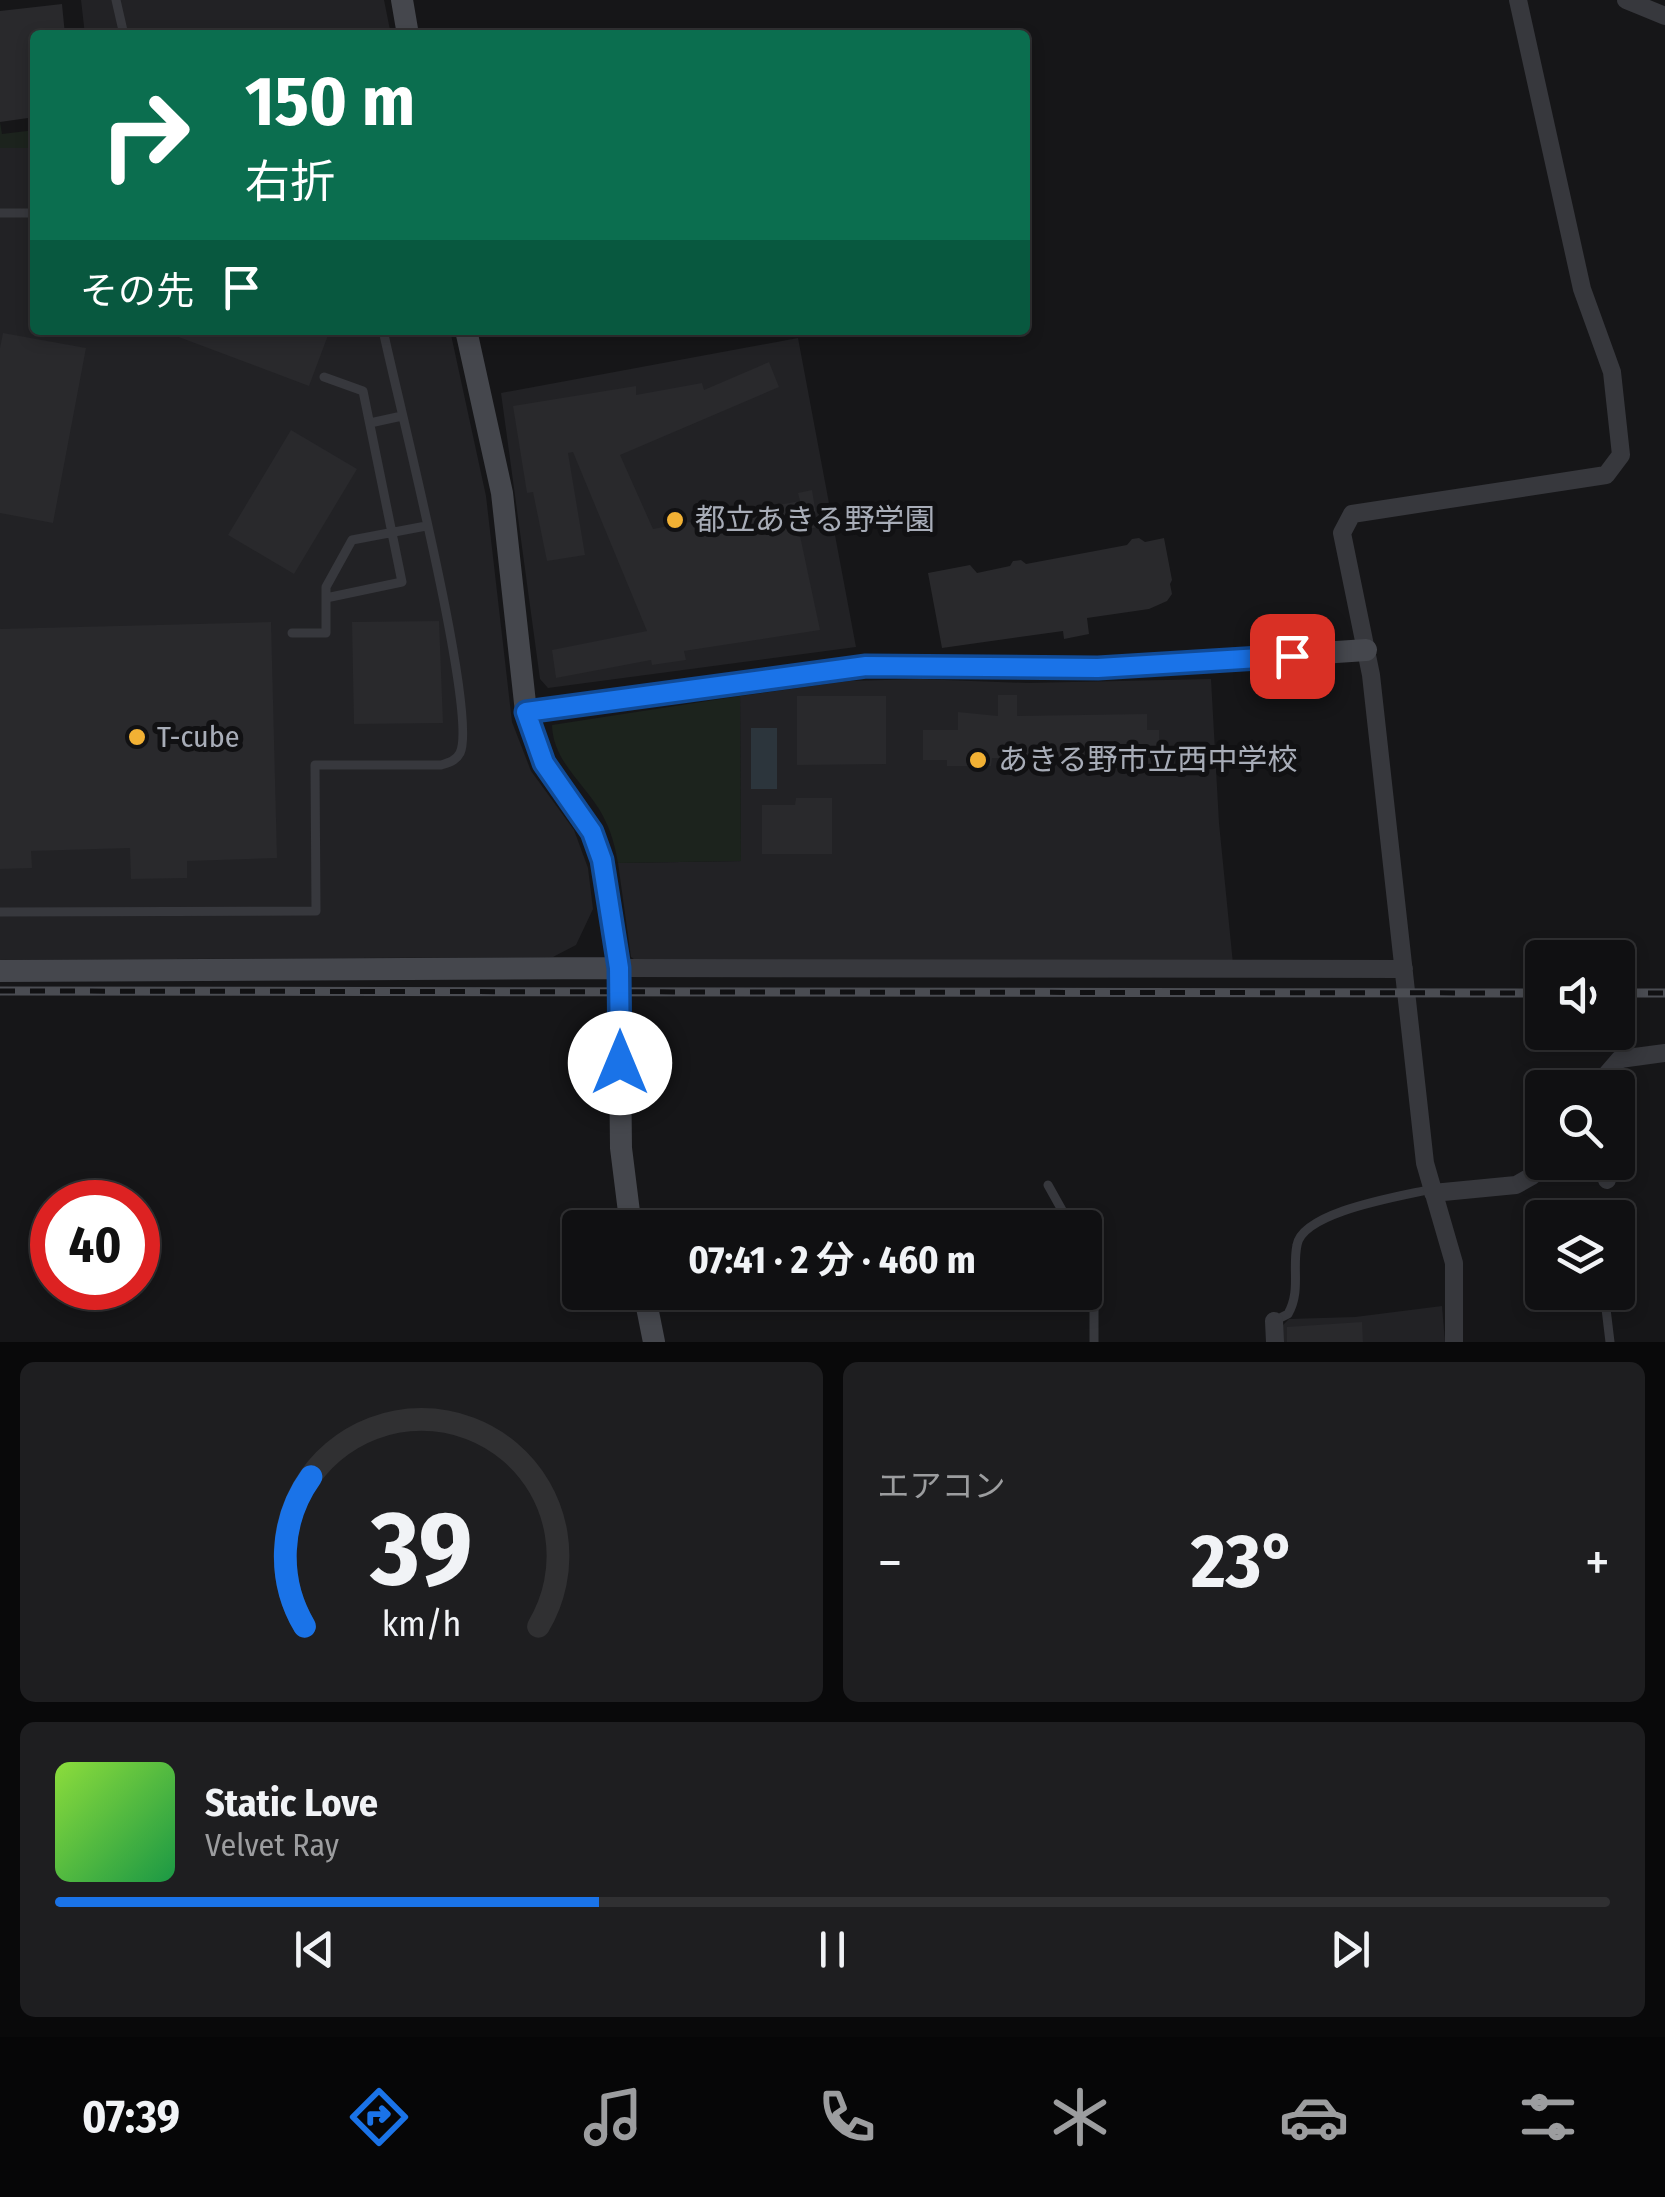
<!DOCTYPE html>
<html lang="ja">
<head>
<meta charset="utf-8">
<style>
	:root { --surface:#101012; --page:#1e1e20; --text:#f1f3f6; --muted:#9c9d9f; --line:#303032; --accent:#1a73e8 }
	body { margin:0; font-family:"Fira Sans Condensed","Noto Sans JP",sans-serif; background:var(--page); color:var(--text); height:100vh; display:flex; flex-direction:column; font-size:38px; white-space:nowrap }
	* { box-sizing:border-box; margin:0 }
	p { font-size:32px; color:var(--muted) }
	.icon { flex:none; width:55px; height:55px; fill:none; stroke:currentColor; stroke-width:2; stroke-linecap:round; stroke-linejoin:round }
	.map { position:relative; height:1342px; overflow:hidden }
	.drawer { display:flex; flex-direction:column; gap:20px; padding:20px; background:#09090a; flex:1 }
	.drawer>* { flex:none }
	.top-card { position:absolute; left:30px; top:30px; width:1000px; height:305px; border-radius:10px; box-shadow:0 5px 15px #0003,0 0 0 2px var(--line); background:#0b6e4f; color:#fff; overflow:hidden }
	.tools { position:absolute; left:1525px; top:940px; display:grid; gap:20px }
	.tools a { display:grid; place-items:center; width:110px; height:110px; border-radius:10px; background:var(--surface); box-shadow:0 5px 15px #0003,0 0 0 2px var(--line); font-size:50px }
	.speed { position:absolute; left:30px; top:1180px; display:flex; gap:20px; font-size:50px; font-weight:700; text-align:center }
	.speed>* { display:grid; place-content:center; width:130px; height:130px; border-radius:50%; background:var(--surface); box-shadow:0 5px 15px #0003,0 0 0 2px var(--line); line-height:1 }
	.speed .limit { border:15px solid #d22; background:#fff; color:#111 }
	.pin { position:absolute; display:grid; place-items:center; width:85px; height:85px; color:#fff; margin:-42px; border-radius:20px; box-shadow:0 5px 15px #0006 }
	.me { position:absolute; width:110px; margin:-55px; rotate:0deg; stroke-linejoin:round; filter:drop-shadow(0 0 8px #0008) }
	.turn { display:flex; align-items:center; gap:35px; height:210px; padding:0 50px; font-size:45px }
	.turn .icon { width:130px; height:130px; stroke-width:2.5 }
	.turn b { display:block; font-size:70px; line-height:85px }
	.then { display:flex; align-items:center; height:95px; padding:0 50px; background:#0003; gap:20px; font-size:38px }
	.big { font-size:75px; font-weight:700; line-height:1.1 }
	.drawer .widget { flex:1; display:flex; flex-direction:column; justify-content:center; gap:15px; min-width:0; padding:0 35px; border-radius:15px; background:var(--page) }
	.drawer .dial { align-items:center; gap:0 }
	.dial svg { height:260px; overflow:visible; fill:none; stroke:var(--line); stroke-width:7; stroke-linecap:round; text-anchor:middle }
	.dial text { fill:var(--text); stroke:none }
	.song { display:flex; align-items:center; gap:30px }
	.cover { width:120px; height:120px; border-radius:15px; background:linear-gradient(135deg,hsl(90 70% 55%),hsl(140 70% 35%)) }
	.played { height:10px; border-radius:5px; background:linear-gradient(90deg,var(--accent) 35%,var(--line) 35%) }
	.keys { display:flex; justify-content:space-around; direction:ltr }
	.heat { display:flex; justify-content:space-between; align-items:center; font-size:55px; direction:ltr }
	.drawer .tiles { flex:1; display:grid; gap:20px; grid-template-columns:1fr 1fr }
	.widget:last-child { grid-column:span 2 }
	.trip { position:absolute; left:562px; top:1210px; width:540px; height:100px; border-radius:10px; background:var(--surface); box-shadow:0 5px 15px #0003,0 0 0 2px var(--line); font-weight:700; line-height:100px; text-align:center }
	.dock { display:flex; height:160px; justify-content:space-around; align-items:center; background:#060607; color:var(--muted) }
	.dock .icon { width:70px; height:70px }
	.dock .on { color:var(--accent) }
	.dock b { font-size:45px; color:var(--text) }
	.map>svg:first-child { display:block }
	.built { fill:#222225 }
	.green { fill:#1c231d }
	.water { fill:#2c353c }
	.building { fill:#29292c }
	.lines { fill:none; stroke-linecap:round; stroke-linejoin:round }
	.lane { stroke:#37383d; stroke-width:9 }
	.street { stroke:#37383d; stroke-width:18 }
	.secondary { stroke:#45474d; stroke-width:22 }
	.rail-casing { stroke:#4a4c52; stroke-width:9 }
	.rail { stroke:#111113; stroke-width:5; stroke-dasharray:15; stroke-linecap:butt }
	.route-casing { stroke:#114b97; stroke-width:25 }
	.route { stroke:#1a73e8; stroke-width:18 }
	.poi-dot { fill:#f2b134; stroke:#111113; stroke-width:4 }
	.labels { text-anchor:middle; stroke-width:10; stroke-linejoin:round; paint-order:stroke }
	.poi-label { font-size:30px; fill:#a8adb8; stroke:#111113; text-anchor:start }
</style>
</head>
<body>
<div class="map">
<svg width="1665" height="1342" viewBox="0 0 1665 1342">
	<rect width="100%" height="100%" fill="#161618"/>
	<path class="built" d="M81,0H384L391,35H85Z
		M35,141V330H450L486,496L512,722L531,771L574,830L588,868L593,909L576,945L553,957L0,960V146Z
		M798,338L856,647L548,688L540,679L501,393Z
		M919,679L1027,683L1211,679L1219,823L1233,964L639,963L631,957L618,863L741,861L740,696L849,681Z
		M1442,1306L1445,1342H1281L1282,1326L1289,1319L1355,1317Z"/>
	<path class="green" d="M0,122L2,134L35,130V148H0Z
		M740,696L741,861L618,863C615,846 611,831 603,816C587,785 553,763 552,725Z"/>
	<path class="water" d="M751,728H777V789H751Z"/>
	<path class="building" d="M62,4L65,35H35V117L0,122V11Z
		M160,330H330L309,386Z
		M3,333L86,348L53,523L0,513V348Z
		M769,362L779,387L620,455L653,529L800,501L798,493L812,490L818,527L799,531L820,630L684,651L686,660L652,665L651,660L556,678L552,650L647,631L573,452L568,453L585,555L547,561L533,492L527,493L513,406L636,386V395L702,383L704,390Z
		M291,430L357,469L294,574L228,535Z
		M1139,538L1145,542L1164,538L1172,580L1170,584L1172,594L1167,601L1149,609L1087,618L1089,634L1064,639L1063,631L942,648L928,573L970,565L977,573L1010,566L1013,561L1021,560L1026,564L1127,545L1132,539Z
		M439,621L443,723L354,724L352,622Z
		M271,622L277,858L187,861V878L131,879L130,848L31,851L32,868L0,869V629Z
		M998,695H1017V716L1147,714V730H1159V766H1133V758H992L991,766H947V760H923V730H958V712L998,716Z
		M797,696H886V764L797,765Z
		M796,798H832V854H762V805H795Z
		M1362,1322L1363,1342H1287V1327Z"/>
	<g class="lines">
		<path class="lane" d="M116,0L124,35
			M0,213H35
			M324,377L363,391L402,582L326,598
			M370,423L402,416
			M292,633H326V587L352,540L426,526
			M0,912L316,911L315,765H441C448,763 456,761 460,753C479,715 396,393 383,330
			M1620,1059L1625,1020L1620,1008
			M1048,1185L1072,1228
			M1085,1264L1094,1298V1342
			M1604,1292L1610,1342
			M1274,1321L1288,1314C1301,1291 1292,1269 1297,1245C1303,1211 1403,1196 1432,1189"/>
		<path class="street" d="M1626,0L1665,16
			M619,968L1404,969
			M1595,1088L1620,1059L1665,1053
			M1603,1162L1607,1180
			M1433,1193L1516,1185L1532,1176L1542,1154
			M1274,1321L1275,1342
			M1454,1342V1263L1425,1163L1371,675L1342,533L1352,514L1606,475L1621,455L1612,372L1582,289L1518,0"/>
		<path class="secondary" d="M402,0L408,35
			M466,330L502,493L526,712L545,763L591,832L602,860L619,968L621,1148L631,1228
			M526,712L865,666L1099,668L1366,650
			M0,971L619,968
			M644,1292L654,1342"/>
		<defs>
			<path id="rail" d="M0,991L1542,993
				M1618,993H1665"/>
		</defs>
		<use href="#rail" class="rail-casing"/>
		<use href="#rail" class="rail"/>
	</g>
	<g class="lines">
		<defs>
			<path id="route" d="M620,1063L619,968L602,860L592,832L544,763L526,712L866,666L1098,668L1292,656"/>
		</defs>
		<use href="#route" class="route-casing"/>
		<use href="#route" class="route"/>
	</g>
	<g class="poi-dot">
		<circle cx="675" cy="520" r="10"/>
		<circle cx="137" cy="737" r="10"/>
		<circle cx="978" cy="760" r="10"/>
	</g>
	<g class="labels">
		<g class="poi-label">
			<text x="695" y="530">都立あきる野学園</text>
			<text x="157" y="747">T-cube</text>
			<text x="998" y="770">あきる野市立西中学校</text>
		</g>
	</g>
</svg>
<div class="tools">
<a><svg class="icon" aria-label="sound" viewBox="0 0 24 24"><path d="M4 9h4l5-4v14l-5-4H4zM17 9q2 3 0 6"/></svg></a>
<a><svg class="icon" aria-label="search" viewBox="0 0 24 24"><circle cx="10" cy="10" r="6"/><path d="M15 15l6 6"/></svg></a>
<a><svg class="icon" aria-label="layers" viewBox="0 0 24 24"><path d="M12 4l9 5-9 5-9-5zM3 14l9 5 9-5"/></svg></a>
</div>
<div class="speed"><div class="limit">40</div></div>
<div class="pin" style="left:1292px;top:656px;background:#d93025"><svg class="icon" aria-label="arrive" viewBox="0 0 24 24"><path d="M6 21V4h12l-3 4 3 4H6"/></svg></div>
<svg class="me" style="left:620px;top:1063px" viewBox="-20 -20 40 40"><circle r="19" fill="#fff"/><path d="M0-13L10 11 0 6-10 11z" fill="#1a73e8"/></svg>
<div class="trip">07:41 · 2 分 · 460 m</div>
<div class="top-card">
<div class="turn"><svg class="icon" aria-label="right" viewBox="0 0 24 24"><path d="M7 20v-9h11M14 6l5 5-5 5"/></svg><div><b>150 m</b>右折</div></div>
<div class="then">その先<svg class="icon" aria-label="arrive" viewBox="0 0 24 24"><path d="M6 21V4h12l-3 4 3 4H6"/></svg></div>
</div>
</div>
<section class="drawer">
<div class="tiles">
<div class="widget dial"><svg viewBox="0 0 100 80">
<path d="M14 69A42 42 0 1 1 86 69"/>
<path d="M14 69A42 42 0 0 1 16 23" stroke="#1a73e8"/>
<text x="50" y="56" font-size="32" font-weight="700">39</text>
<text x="50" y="72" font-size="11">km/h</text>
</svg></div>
<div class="widget"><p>エアコン</p>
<div class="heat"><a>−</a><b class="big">23°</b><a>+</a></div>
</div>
<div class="widget">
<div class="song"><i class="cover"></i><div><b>Static Love</b><p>Velvet Ray</p></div></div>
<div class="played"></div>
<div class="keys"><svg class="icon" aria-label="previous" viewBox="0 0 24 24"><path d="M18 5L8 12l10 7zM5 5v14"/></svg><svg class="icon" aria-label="pause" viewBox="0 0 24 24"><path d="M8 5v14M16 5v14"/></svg><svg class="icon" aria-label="next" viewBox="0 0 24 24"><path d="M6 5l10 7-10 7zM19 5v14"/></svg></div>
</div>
</div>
</section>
<nav class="dock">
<b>07:39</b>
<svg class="icon on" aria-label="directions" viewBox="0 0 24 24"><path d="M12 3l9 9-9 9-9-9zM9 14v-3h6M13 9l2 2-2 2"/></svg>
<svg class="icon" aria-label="music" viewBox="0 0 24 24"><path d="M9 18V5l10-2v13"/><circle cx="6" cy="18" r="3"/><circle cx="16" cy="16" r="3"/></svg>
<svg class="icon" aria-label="phone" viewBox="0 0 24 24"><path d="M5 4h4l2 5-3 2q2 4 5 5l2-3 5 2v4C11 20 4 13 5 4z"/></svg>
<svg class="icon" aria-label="climate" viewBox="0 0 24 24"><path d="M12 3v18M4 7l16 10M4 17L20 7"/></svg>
<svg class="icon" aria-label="car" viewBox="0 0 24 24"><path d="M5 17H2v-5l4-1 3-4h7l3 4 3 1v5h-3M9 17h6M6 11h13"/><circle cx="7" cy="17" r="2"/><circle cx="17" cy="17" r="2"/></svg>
<svg class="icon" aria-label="filters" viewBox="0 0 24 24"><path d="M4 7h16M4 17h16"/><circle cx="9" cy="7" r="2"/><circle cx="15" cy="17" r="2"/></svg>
</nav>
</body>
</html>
